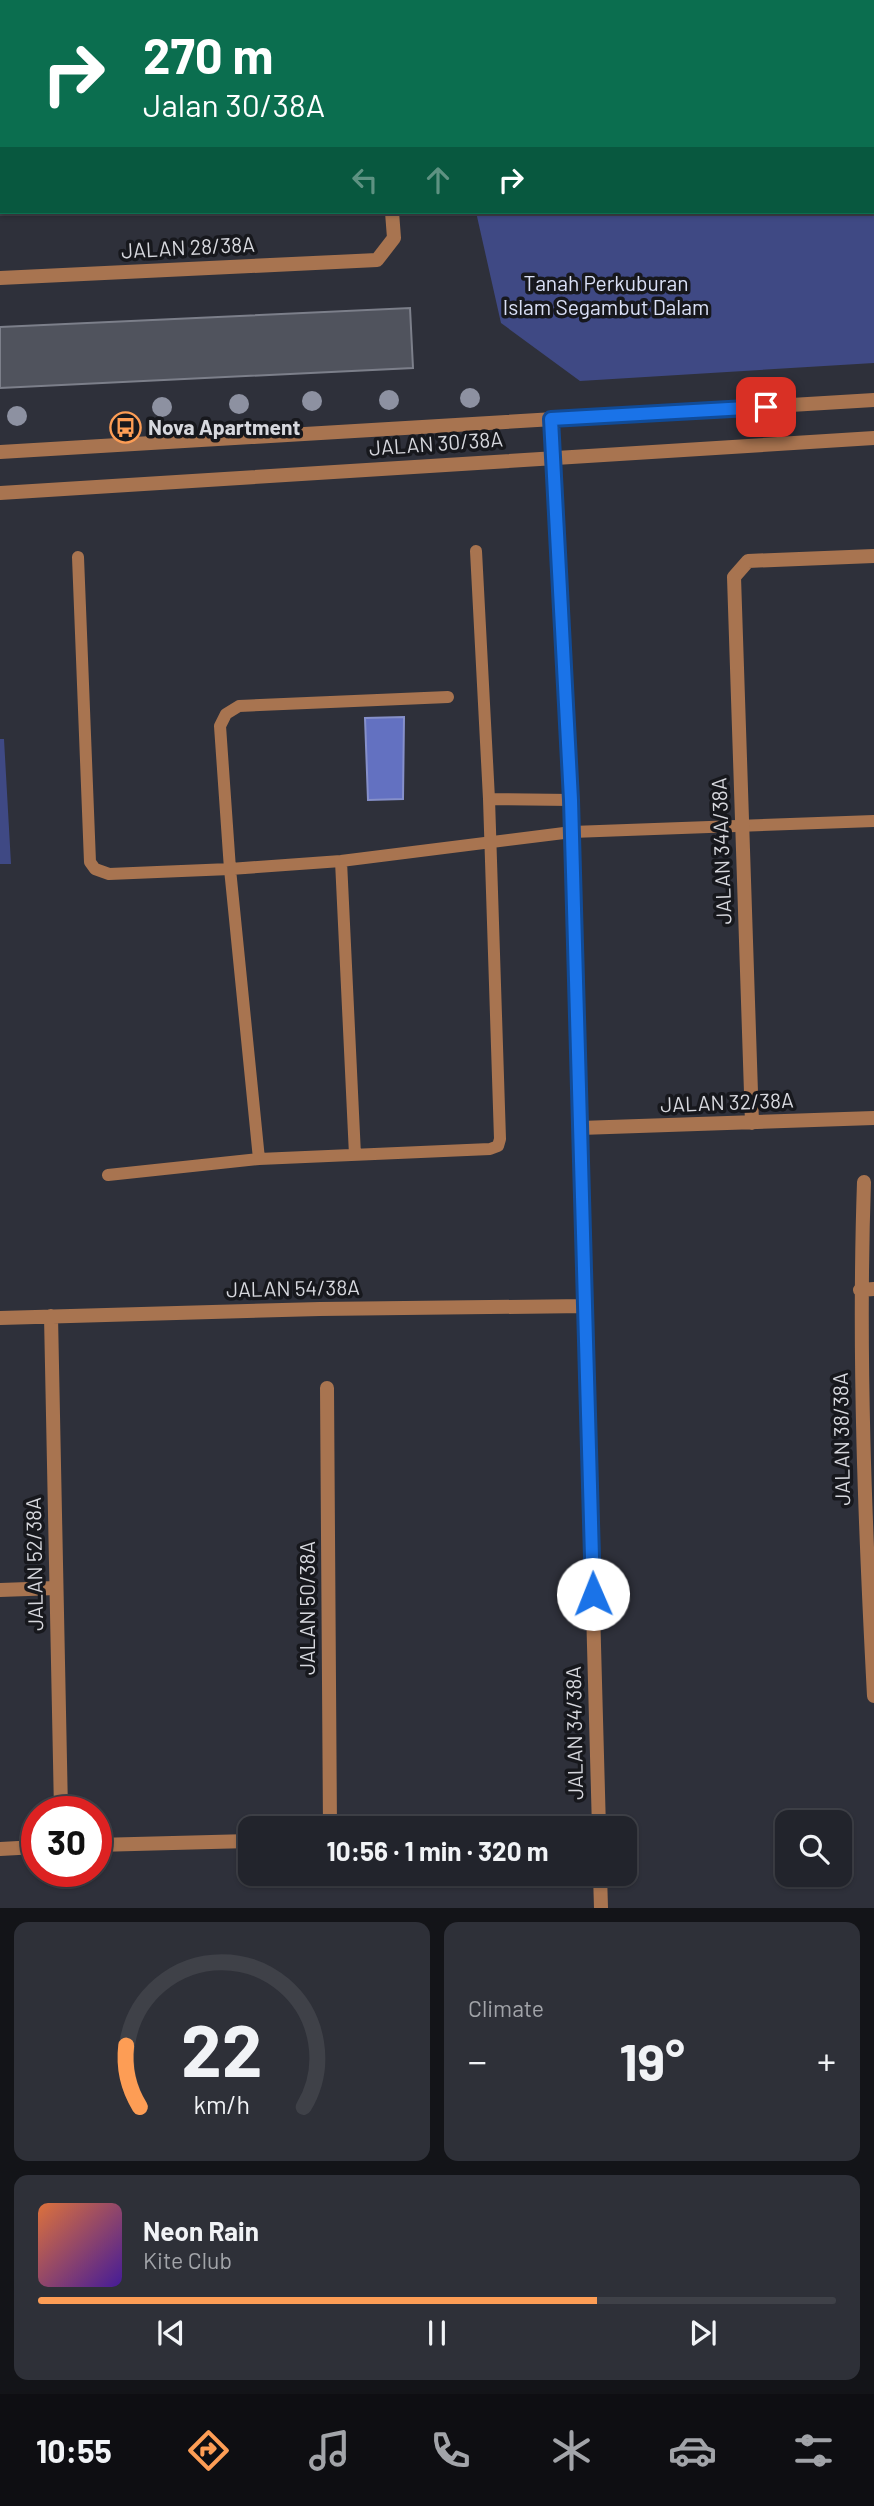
<!DOCTYPE html>
<html lang="en">
<head>
<meta charset="utf-8">
<style>
	:root { --surface:#22242c; --page:#2e3038; --text:#f1f3f6; --muted:#a2a4a9; --line:#3f4148; --accent:#fd9d55 }
	body { margin:0; font-family:Barlow,sans-serif; background:var(--page); color:var(--text); height:100vh; display:flex; flex-direction:column; font-size:26px; white-space:nowrap }
	* { box-sizing:border-box; margin:0 }
	p { font-size:23px; color:var(--muted) }
	.icon { flex:none; width:38px; height:38px; fill:none; stroke:currentColor; stroke-width:2; stroke-linecap:round; stroke-linejoin:round }
	.map { position:relative; height:1908px; overflow:hidden }
	.panel { display:flex; flex-direction:column; gap:14px; padding:14px; background:#131418; flex:1 }
	.panel>* { flex:none }
	.banner { position:absolute; left:0px; top:0px; width:875px; height:214px; box-shadow:0 2px 5px #0004,0 0 0 2px var(--line); background:#0b6e4f; color:#fff; overflow:hidden }
	.buttons { position:absolute; left:775px; top:1810px; display:grid; gap:14px }
	.buttons a { display:grid; place-items:center; width:77px; height:77px; border-radius:14px; background:var(--surface); box-shadow:0 2px 5px #0004,0 0 0 2px var(--line); font-size:35px }
	.speed { position:absolute; left:21px; top:1796px; display:flex; gap:14px; font-size:35px; font-weight:700; text-align:center }
	.speed>* { display:grid; place-content:center; width:91px; height:91px; border-radius:50%; background:var(--surface); box-shadow:0 2px 5px #0004,0 0 0 2px var(--line); line-height:1 }
	.speed .limit { border:10px solid #d22; background:#fff; color:#111 }
	.pin { position:absolute; display:grid; place-items:center; width:60px; height:60px; color:#fff; margin:-30px; border-radius:14px; box-shadow:0 4px 10px #0006 }
	.me { position:absolute; width:77px; margin:-38px; rotate:359deg; stroke-linejoin:round; filter:drop-shadow(0 0 5px #0008) }
	.turn { display:flex; align-items:center; gap:24px; height:147px; padding:0 28px; font-size:32px }
	.turn .icon { width:91px; height:91px; stroke-width:2.5 }
	.turn b { display:block; font-size:49px; line-height:60px }
	.lanes { display:flex; align-items:center; height:66px; padding:0 28px; background:#0003; justify-content:center; gap:35px; direction:ltr }
	.lanes .off { opacity:.35 }
	.big { font-size:52px; font-weight:700; line-height:1.1 }
	.panel .widget { flex:1; display:flex; flex-direction:column; justify-content:center; gap:10px; min-width:0; padding:0 24px; border-radius:14px; background:var(--page) }
	.panel .dial { align-items:center; gap:0 }
	.dial svg { height:182px; overflow:visible; fill:none; stroke:var(--line); stroke-width:7; stroke-linecap:round; text-anchor:middle }
	.dial text { fill:var(--text); stroke:none }
	.song { display:flex; align-items:center; gap:21px }
	.cover { width:84px; height:84px; border-radius:10px; background:linear-gradient(135deg,hsl(20 70% 55%),hsl(260 70% 35%)) }
	.played { height:7px; border-radius:4px; background:linear-gradient(90deg,var(--accent) 70%,var(--line) 70%) }
	.keys { display:flex; justify-content:space-around; direction:ltr }
	.heat { display:flex; justify-content:space-between; align-items:center; font-size:38px; direction:ltr }
	.panel .tiles { flex:1; display:grid; gap:14px; grid-template-columns:1fr 1fr }
	.widget:last-child { grid-column:span 2 }
	.trip { position:absolute; left:238px; top:1816px; width:399px; height:70px; border-radius:14px; background:var(--surface); box-shadow:0 2px 5px #0004,0 0 0 2px var(--line); font-weight:700; line-height:70px; text-align:center }
	.tabs { display:flex; height:112px; justify-content:space-around; align-items:center; background:#0e0e12; color:var(--muted) }
	.tabs .icon { width:49px; height:49px }
	.tabs .active { color:var(--accent) }
	.tabs b { font-size:32px; color:var(--text) }
	.map>svg:first-child { display:block }
	.green { fill:#3f4984 }
	.water { fill:#6371c1; stroke:#8690ca; stroke-width:2 }
	.building { fill:#50535d; stroke:#7c7f8a; stroke-width:2 }
	.lines { fill:none; stroke-linecap:round; stroke-linejoin:round }
	.service { stroke:#a87450; stroke-width:12 }
	.minor { stroke:#a87450; stroke-width:14 }
	.tree { fill:#8d91a1 }
	.route-casing { stroke:#114b97; stroke-width:18 }
	.route { stroke:#1a73e8; stroke-width:12 }
	.labels { text-anchor:middle; stroke-width:7; stroke-linejoin:round; paint-order:stroke }
	.street-label { font-size:21px; fill:#d7d8de; stroke:#17181d }
	.park-label { font-size:21px; fill:#dae0f6; stroke:#17181d }
	.poi-label { font-size:21px; font-weight:bold; fill:#d7d8de; stroke:#17181d; text-anchor:start }
</style>
</head>
<body>
<div class="map">
<svg width="874" height="1908" viewBox="0 0 874 1908">
	<rect width="100%" height="100%" fill="#2e303a"/>
	<path class="green" d="M429,0H874V363L580,381L501,323L476,212H873V2Z
		M0,739H4L11,864H0Z"/>
	<path class="water" d="M404,717L403,799L368,800L365,718Z"/>
	<path class="building" d="M410,308L413,368L0,388V327Z"/>
	<g class="lines">
		<path class="service" d="M476,551L489,799
			M78,557L90,862L95,869L109,874L230,869L259,1159
			M448,697L239,706L226,714L220,726L230,869L341,861L572,832L874,821
			M341,861L355,1155
			M108,1175L259,1159L490,1149L498,1146L500,1139L489,799L571,800"/>
		<path class="minor" d="M0,50H2
			M0,278L377,260L394,238L392,212
			M551,419L571,800L599,1829
			M0,452L874,400
			M0,493L874,438
			M752,1123L734,577L748,561L874,556
			M580,1128L874,1118
			M864,1182C858,1353 865,1525 874,1696
			M860,1290L874,1289
			M51,1316L61,1811
			M0,1318L320,1309L586,1306
			M327,1388L330,1829
			M0,1590L56,1588
			M96,1845L250,1841
			M0,1849L37,1847
			M600,1874L601,1908"/>
	</g>
	<g class="tree">
		<circle cx="470" cy="398" r="10"/>
		<circle cx="389" cy="400" r="10"/>
		<circle cx="312" cy="401" r="10"/>
		<circle cx="239" cy="404" r="10"/>
		<circle cx="162" cy="407" r="10"/>
		<circle cx="17" cy="416" r="10"/>
	</g>
	<g class="lines">
		<defs>
			<path id="route" d="M593,1594L571,800L551,419L766,407"/>
		</defs>
		<use href="#route" class="route-casing"/>
		<use href="#route" class="route"/>
	</g>
	<defs>
		<symbol id="bus-ring" viewBox="-11 -11 22 22"><circle r="9.5" fill="#17181d" stroke="#fd9d55" stroke-width="1.5"/><path d="M-5-6H5V4H4V6H2V4H-2V6H-4V4H-5ZM-3.5-4V0h7V-4ZM-3.5 1.2v1.5H-2V1.2ZM2 1.2v1.5H3.5V1.2Z" fill="#fd9d55"/></symbol>
	</defs>
	<g fill-rule="evenodd">
		<use href="#bus-ring" x="108" y="410" width="35" height="35"/>
	</g>
	<g class="labels">
		<g class="street-label">
			<text transform="translate(188 248) rotate(-3)" y="7">JALAN 28/38A</text>
			<text transform="translate(436 444) rotate(-4)" y="7">JALAN 30/38A</text>
			<text transform="translate(722 851) rotate(-92)" y="7">JALAN 34A/38A</text>
			<text transform="translate(727 1103) rotate(-2)" y="7">JALAN 32/38A</text>
			<text transform="translate(293 1289) rotate(-1)" y="7">JALAN 54/38A</text>
			<text transform="translate(842 1439) rotate(-91)" y="7">JALAN 38/38A</text>
			<text transform="translate(35 1564) rotate(-91)" y="7">JALAN 52/38A</text>
			<text transform="translate(308 1608) rotate(-90)" y="7">JALAN 50/38A</text>
			<text transform="translate(575 1733) rotate(-91)" y="7">JALAN 34/38A</text>
		</g>
		<g class="park-label">
			<text x="606" y="291">Tanah Perkuburan<tspan x="606" dy="24">Islam Segambut Dalam</tspan></text>
		</g>
		<g class="poi-label">
			<text x="148" y="435">Nova Apartment</text>
		</g>
	</g>
</svg>
<div class="buttons">
<a><svg class="icon" aria-label="search" viewBox="0 0 24 24"><circle cx="10" cy="10" r="6"/><path d="M15 15l6 6"/></svg></a>
</div>
<div class="speed"><div class="limit">30</div></div>
<div class="pin" style="left:766px;top:407px;background:#d93025"><svg class="icon" aria-label="arrive" viewBox="0 0 24 24"><path d="M6 21V4h12l-3 4 3 4H6"/></svg></div>
<svg class="me" style="left:593px;top:1594px" viewBox="-20 -20 40 40"><circle r="19" fill="#fff"/><path d="M0-13L10 11 0 6-10 11z" fill="#1a73e8"/></svg>
<div class="trip">10:56 · 1 min · 320 m</div>
<div class="banner">
<div class="turn"><svg class="icon" aria-label="right" viewBox="0 0 24 24"><path d="M7 20v-9h11M14 6l5 5-5 5"/></svg><div><b>270 m</b>Jalan 30/38A</div></div>
<div class="lanes"><svg class="icon off" aria-label="left" viewBox="0 0 24 24"><path d="M17 20v-9H6M10 6l-5 5 5 5"/></svg><svg class="icon off" aria-label="ahead" viewBox="0 0 24 24"><path d="M12 20V5M6 11l6-6 6 6"/></svg><svg class="icon" aria-label="right" viewBox="0 0 24 24"><path d="M7 20v-9h11M14 6l5 5-5 5"/></svg></div>
</div>
</div>
<section class="panel">
<div class="tiles">
<div class="widget dial"><svg viewBox="0 0 100 80">
<path d="M14 69A42 42 0 1 1 86 69"/>
<path d="M14 69A42 42 0 0 1 8 42" stroke="#fd9d55"/>
<text x="50" y="56" font-size="32" font-weight="700">22</text>
<text x="50" y="72" font-size="11">km/h</text>
</svg></div>
<div class="widget"><p>Climate</p>
<div class="heat"><a>−</a><b class="big">19°</b><a>+</a></div>
</div>
<div class="widget">
<div class="song"><i class="cover"></i><div><b>Neon Rain</b><p>Kite Club</p></div></div>
<div class="played"></div>
<div class="keys"><svg class="icon" aria-label="previous" viewBox="0 0 24 24"><path d="M18 5L8 12l10 7zM5 5v14"/></svg><svg class="icon" aria-label="pause" viewBox="0 0 24 24"><path d="M8 5v14M16 5v14"/></svg><svg class="icon" aria-label="next" viewBox="0 0 24 24"><path d="M6 5l10 7-10 7zM19 5v14"/></svg></div>
</div>
</div>
</section>
<nav class="tabs">
<b>10:55</b>
<svg class="icon active" aria-label="directions" viewBox="0 0 24 24"><path d="M12 3l9 9-9 9-9-9zM9 14v-3h6M13 9l2 2-2 2"/></svg>
<svg class="icon" aria-label="music" viewBox="0 0 24 24"><path d="M9 18V5l10-2v13"/><circle cx="6" cy="18" r="3"/><circle cx="16" cy="16" r="3"/></svg>
<svg class="icon" aria-label="phone" viewBox="0 0 24 24"><path d="M5 4h4l2 5-3 2q2 4 5 5l2-3 5 2v4C11 20 4 13 5 4z"/></svg>
<svg class="icon" aria-label="climate" viewBox="0 0 24 24"><path d="M12 3v18M4 7l16 10M4 17L20 7"/></svg>
<svg class="icon" aria-label="car" viewBox="0 0 24 24"><path d="M5 17H2v-5l4-1 3-4h7l3 4 3 1v5h-3M9 17h6M6 11h13"/><circle cx="7" cy="17" r="2"/><circle cx="17" cy="17" r="2"/></svg>
<svg class="icon" aria-label="filters" viewBox="0 0 24 24"><path d="M4 7h16M4 17h16"/><circle cx="9" cy="7" r="2"/><circle cx="15" cy="17" r="2"/></svg>
</nav>
</body>
</html>
